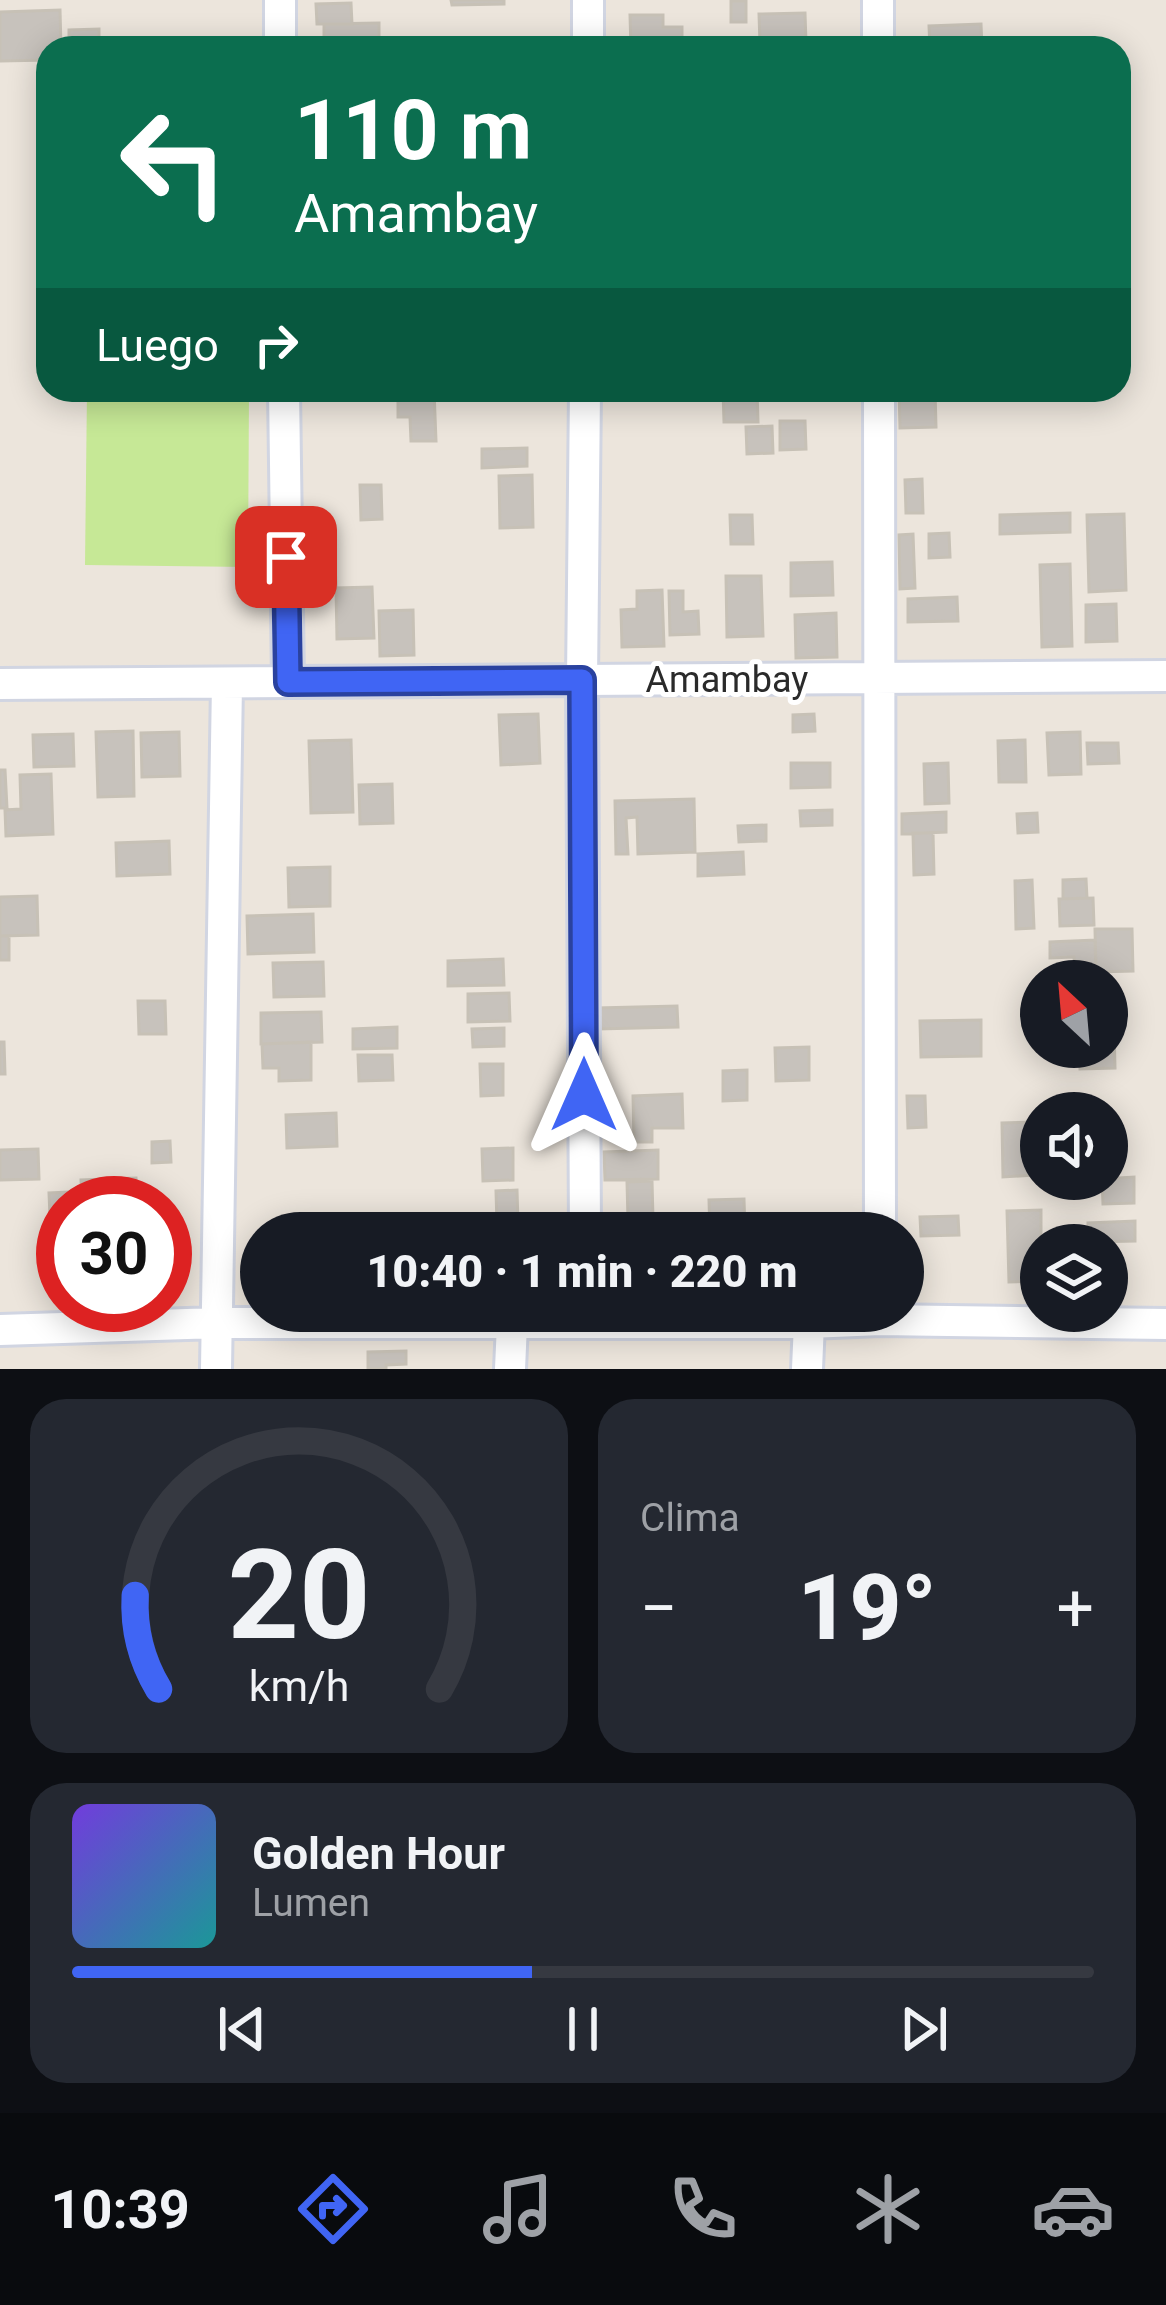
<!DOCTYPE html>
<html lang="es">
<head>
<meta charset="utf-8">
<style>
	:root { --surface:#171b24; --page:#242831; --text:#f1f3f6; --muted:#9ea1a6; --line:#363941; --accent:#4065f4 }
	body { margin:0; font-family:Roboto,sans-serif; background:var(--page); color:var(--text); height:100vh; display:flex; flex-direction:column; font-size:45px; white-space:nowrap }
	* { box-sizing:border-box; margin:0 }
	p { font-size:39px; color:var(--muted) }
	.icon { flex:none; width:66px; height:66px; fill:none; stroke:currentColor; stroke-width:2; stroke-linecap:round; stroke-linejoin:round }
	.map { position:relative; height:1369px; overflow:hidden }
	.sheet { display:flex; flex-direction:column; gap:30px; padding:30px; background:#0d0f14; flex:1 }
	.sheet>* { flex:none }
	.top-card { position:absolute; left:36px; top:36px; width:1095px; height:366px; border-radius:36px; box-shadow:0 6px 30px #0003; background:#0b6e4f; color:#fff; overflow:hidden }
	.needle { width:78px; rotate:334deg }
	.buttons { position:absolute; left:1020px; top:960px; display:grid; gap:24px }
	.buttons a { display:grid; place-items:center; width:108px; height:108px; border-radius:50%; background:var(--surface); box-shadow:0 6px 30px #0003; font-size:60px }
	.speed { position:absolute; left:36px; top:1176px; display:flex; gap:24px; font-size:60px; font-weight:700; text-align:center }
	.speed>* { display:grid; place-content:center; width:156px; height:156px; border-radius:50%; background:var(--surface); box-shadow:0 6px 30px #0003; line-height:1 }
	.speed .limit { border:18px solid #d22; background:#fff; color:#111 }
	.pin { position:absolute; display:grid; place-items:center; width:102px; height:102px; color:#fff; margin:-51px; border-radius:24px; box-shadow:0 6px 18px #0006 }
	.me { position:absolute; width:132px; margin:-66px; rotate:0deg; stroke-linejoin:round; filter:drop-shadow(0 0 9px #0008) }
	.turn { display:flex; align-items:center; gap:42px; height:252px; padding:0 60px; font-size:54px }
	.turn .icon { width:156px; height:156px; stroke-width:2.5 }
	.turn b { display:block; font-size:84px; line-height:102px }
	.then { display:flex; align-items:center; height:114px; padding:0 60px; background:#0003; gap:24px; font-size:45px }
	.big { font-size:90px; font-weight:800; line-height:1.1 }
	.sheet .card { flex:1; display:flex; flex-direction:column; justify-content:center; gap:18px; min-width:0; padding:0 42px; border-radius:36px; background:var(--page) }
	.sheet .dial { align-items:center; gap:0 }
	.dial svg { height:312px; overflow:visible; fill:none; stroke:var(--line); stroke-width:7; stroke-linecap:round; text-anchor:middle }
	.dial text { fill:var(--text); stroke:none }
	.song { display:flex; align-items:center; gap:36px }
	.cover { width:144px; height:144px; border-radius:18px; background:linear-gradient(135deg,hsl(260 70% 55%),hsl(180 70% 35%)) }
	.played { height:12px; border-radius:6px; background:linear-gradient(90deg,var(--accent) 45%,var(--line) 45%) }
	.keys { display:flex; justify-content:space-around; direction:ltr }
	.heat { display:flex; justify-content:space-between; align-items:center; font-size:66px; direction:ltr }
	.sheet .tiles { flex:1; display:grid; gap:30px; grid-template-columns:1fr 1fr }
	.card:last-child { grid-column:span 2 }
	.trip { position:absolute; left:240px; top:1212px; width:684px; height:120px; border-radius:60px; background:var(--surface); box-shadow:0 6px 30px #0003; font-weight:800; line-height:120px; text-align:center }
	.tab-bar { display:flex; height:192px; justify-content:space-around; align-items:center; background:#090b0e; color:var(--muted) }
	.tab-bar .icon { width:84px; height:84px }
	.tab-bar .current { color:var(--accent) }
	.tab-bar b { font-size:54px; color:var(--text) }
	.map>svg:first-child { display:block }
	.pitch { fill:#c6e896 }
	.building { fill:#c7c2bc; stroke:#c7c1b6; stroke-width:3 }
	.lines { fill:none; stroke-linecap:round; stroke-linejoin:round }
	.minor-casing { stroke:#d1d5e2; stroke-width:36 }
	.minor { stroke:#fff; stroke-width:30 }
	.route-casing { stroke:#2a429f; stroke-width:30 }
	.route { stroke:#4065f4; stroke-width:21 }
	.labels { text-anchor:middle; stroke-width:10; stroke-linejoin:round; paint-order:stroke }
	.street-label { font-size:36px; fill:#2a2a2a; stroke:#fff }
</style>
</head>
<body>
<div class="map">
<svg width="1166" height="1369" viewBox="0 0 1166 1369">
	<rect width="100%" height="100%" fill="#ece5dc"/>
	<path class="pitch" d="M87,390H249L248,567L85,565Z"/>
	<path class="building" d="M451,0H504V4L452,5Z
		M731,1H746V22H731Z
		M351,3L352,24H317L316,4Z
		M60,10L61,48H48V60L0,61V12Z
		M805,13L806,43L760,44L759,14Z
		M630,15H663V27H682V48H631Z
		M379,23V48H324V24Z
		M981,24L982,48H930L929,26Z
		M99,29V48H69V30Z
		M398,390H434L436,441H411L410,417H398Z
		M723,390H757L758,422H724Z
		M899,390H935L936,427L900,428Z
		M780,421H805L806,449L780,450Z
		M772,426L773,453L747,454L746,427Z
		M527,448V466L482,468V449Z
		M532,475L533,527L500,528L499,476Z
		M922,479L923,513H906L905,480Z
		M360,485H381L382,519L361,520Z
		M1070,513V532L1000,534V515Z
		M1124,514L1126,590L1089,592L1087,515Z
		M730,515H752L753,544H731Z
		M949,533L950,557L929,558V534Z
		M913,534L915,588L900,589L899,535Z
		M313,562H335L336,588H314Z
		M832,562L833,595L791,596V563Z
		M1070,564L1072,646L1042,647L1040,565Z
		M726,576H761L763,636L727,637Z
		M372,587L374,638L337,639L336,588Z
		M662,590L664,646L622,647L621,610L637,609V591Z
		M669,591H683V612L698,611L699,634L670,635Z
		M957,597L958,621L908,622V599Z
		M1116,604L1117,641L1086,642V605Z
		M413,610L414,655L380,656L379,611Z
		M836,613L837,657L796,658L795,615Z
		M538,714L540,763L501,765L499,715Z
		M814,714L815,731L793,732V715Z
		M133,731L134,796L98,797L96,732Z
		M179,732L180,776L142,777L141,733Z
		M1080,732L1081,774L1049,775L1047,733Z
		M73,734L74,766L34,767L33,735Z
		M351,740L353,812L311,813L309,741Z
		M1025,740L1026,782H999L998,741Z
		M1087,743H1118L1119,763L1088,764Z
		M791,763H830V787L791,788Z
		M948,763L949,803L925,804L924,764Z
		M0,770H5L7,808H0Z
		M51,774L53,834L6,836L5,810L21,809L20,775Z
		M392,784L393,823L360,824L359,785Z
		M694,799L695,852L638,854L637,817L626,818L628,854H616L615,801Z
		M832,810V825L801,826L800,811Z
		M946,812V832L902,834V814Z
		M1037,813L1038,832L1018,833L1017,814Z
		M766,825V841L739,842L738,826Z
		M913,833H933L934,874L914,875Z
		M169,841L170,874L117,876L116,843Z
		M743,852L744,874L698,876V854Z
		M330,867V906L289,907L288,868Z
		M1086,879L1087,898L1063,899V880Z
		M1032,880L1034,928L1016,929L1015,881Z
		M37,896L38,935L0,936V897Z
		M1093,898L1094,925L1060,926L1059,899Z
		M313,914L314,952L248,954L247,916Z
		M1095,929H1132L1133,971L1096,972Z
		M0,936H9V960H0Z
		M1095,940L1096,972H1075L1074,957L1050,958V942Z
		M503,959L504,985L448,986V961Z
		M323,962L324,996L274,997L273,963Z
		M509,993L510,1021L468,1022V994Z
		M138,1001H165L166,1034H139Z
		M677,1006L678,1027L598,1029L597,1008Z
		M321,1012L322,1042L261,1044V1013Z
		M981,1020V1056L921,1057L920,1021Z
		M1107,1026H1114L1115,1068L1080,1069V1047H1107Z
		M397,1027V1048L353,1049V1029Z
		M504,1028V1046L473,1047L472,1029Z
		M0,1042H4L5,1074H0Z
		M311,1042V1080L279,1081V1068H263L262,1044Z
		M809,1047V1080L776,1081L775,1048Z
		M358,1055H392L393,1080L359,1081Z
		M480,1064H503V1095L481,1096Z
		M747,1070V1100L723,1101V1071Z
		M682,1094L683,1128H652V1142H634L633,1096Z
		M907,1096H925L926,1127L908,1128Z
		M336,1113L337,1146L287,1148L286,1115Z
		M1032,1122L1033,1175L1003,1177L1002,1123Z
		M170,1141L171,1162L152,1163V1142Z
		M1107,1145H1111V1178H1107Z
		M513,1148V1180L483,1181L482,1149Z
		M38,1149L39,1179L0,1180V1150Z
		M658,1150V1179L605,1180L604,1152Z
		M1134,1177V1203L1103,1204L1102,1179Z
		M136,1178L137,1203H82L81,1180Z
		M652,1181L653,1219L628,1220L627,1182Z
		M517,1190L518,1223L497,1224L496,1191Z
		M68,1192V1203H63V1240H51L49,1193Z
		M744,1199L745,1233H710L709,1200Z
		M1041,1210V1281L1009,1282L1007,1211Z
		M958,1216L959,1235L921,1236L920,1217Z
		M1135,1221V1241L1088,1242V1223Z
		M254,1254H261V1285H255Z
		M406,1351V1364L386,1365V1369H368V1352Z"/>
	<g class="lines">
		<defs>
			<path id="minor" d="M280,0V48
				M878,0V48
				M588,48V0
				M284,390L288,682
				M879,390L880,1233
				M0,684L1166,676
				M585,1233L582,680L585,390
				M0,1330L218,1323H809L880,1320L1166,1324
				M216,1369L227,683
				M510,1369L512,1324
				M807,1369L809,1323"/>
		</defs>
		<use href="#minor" class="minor-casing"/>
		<use href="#minor" class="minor"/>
	</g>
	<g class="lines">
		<defs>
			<path id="route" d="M286,557L288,682L582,680L584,1095"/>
		</defs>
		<use href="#route" class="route-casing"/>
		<use href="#route" class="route"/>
	</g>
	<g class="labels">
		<g class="street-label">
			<text x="727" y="692">Amambay</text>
		</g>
	</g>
</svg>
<div class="buttons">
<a><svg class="needle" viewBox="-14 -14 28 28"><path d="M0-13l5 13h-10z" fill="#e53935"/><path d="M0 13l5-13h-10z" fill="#9ea1a6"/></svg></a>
<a><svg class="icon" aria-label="sound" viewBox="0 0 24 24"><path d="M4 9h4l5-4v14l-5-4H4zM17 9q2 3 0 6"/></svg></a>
<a><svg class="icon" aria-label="layers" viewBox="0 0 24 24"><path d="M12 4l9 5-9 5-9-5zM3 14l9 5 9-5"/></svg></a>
</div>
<div class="speed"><div class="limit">30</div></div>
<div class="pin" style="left:286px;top:557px;background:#d93025"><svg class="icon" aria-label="arrive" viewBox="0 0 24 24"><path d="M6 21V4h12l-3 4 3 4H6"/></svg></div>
<svg class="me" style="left:584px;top:1095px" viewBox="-20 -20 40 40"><path d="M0-17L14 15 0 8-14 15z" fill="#4065f4" stroke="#fff" stroke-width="4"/></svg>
<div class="trip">10:40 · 1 min · 220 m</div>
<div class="top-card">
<div class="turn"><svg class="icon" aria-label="left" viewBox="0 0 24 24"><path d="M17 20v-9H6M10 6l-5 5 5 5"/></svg><div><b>110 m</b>Amambay</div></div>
<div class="then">Luego<svg class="icon" aria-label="right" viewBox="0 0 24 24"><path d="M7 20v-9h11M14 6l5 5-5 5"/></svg></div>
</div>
</div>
<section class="sheet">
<div class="tiles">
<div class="card dial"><svg viewBox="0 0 100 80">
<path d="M14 69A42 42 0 1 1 86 69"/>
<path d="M14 69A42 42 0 0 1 8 45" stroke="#4065f4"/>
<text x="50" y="56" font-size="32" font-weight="700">20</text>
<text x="50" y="72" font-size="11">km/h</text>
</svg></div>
<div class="card"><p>Clima</p>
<div class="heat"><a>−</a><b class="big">19°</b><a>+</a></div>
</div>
<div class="card">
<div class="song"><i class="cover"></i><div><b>Golden Hour</b><p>Lumen</p></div></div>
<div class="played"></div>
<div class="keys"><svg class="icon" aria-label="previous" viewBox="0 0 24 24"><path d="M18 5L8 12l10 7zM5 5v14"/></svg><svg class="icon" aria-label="pause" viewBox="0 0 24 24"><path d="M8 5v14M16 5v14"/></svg><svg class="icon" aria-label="next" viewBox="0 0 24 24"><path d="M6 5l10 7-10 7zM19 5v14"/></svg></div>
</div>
</div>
</section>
<nav class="tab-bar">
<b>10:39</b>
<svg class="icon current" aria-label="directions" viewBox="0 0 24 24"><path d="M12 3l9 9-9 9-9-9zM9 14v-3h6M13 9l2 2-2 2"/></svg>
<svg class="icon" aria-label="music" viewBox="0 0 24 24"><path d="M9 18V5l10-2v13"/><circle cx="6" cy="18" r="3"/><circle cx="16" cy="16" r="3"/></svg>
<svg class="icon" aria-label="phone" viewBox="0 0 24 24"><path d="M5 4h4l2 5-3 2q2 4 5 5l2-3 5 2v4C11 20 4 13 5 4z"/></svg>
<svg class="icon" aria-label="climate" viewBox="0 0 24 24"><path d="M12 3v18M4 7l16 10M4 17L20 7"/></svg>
<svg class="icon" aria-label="car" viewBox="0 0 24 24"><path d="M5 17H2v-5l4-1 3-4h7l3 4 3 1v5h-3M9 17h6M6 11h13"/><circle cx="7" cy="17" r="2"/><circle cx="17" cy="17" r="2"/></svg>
</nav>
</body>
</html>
